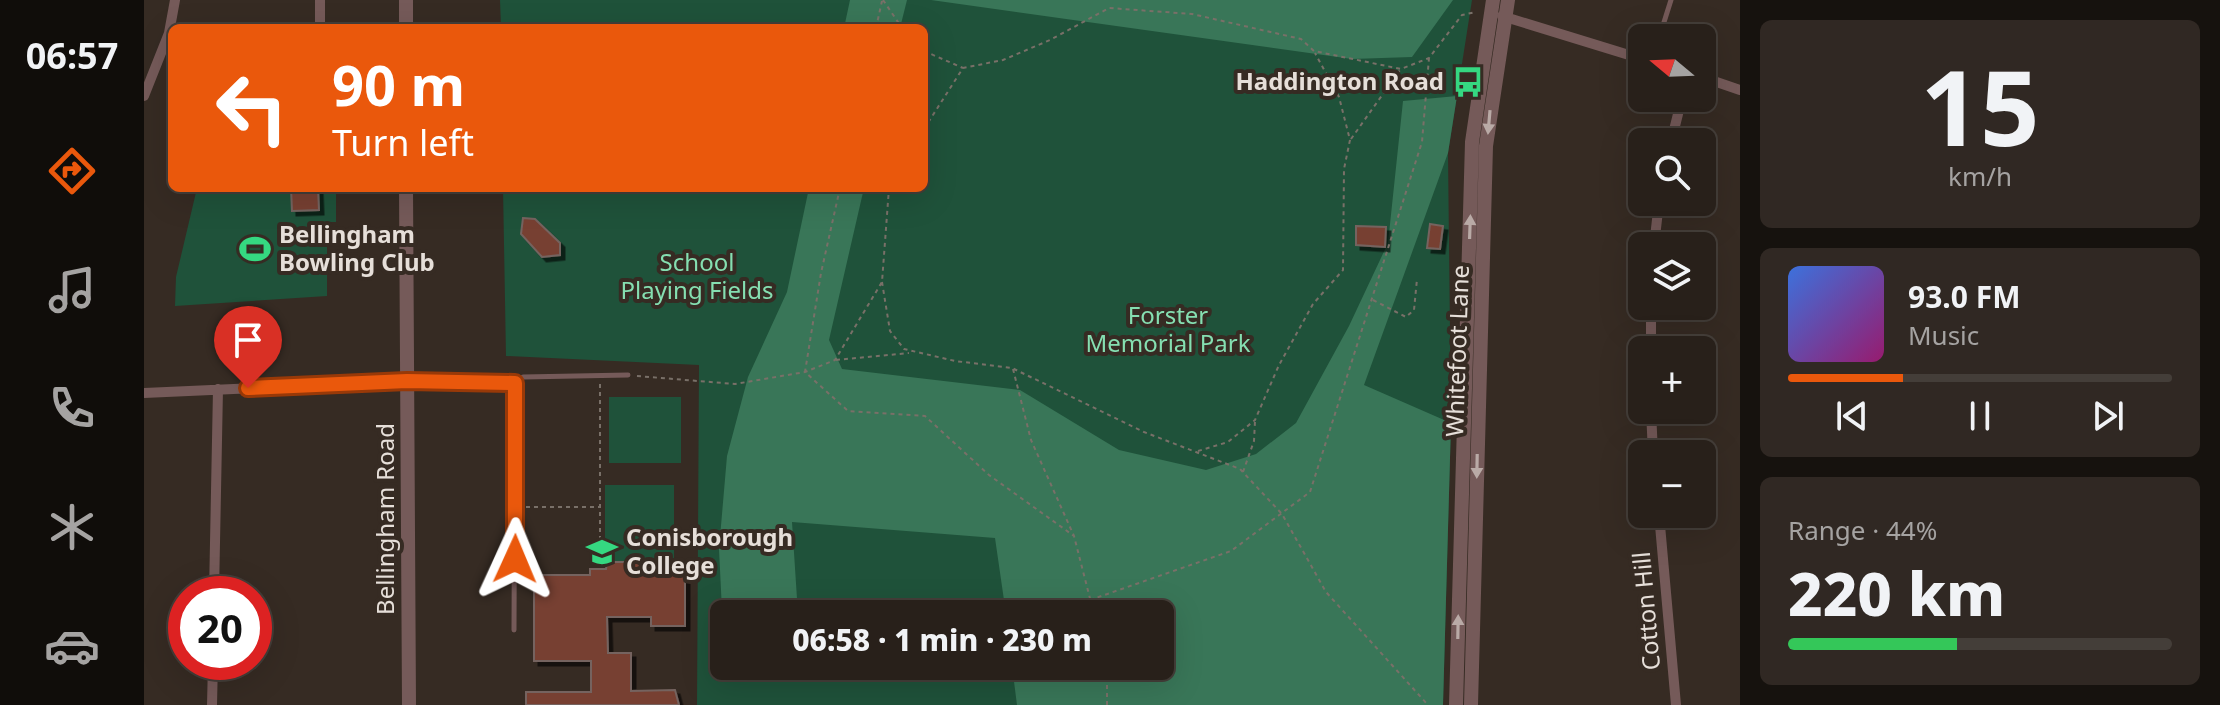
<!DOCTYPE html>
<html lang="en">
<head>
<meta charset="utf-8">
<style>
	:root { --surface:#28201a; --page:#302823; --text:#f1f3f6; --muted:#a5a3a2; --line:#443e39; --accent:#ea580c }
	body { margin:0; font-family:"Noto Sans",sans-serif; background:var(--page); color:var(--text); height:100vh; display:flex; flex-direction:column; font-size:30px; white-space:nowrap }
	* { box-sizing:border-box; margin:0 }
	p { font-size:26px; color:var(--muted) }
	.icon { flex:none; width:44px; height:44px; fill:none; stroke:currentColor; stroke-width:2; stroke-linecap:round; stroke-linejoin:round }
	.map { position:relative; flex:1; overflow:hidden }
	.side { display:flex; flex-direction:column; gap:20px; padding:20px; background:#16120e; width:480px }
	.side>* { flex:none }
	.guide { position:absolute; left:24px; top:24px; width:760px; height:168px; border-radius:12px; box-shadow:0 8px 32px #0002,0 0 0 2px var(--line); background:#ea580c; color:#fff; overflow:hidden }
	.needle { width:52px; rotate:289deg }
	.buttons { position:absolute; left:1484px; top:24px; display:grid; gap:16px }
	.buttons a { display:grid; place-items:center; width:88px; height:88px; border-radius:12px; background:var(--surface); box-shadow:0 8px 32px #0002,0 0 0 2px var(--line); font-size:40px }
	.speed { position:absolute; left:24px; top:576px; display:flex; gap:16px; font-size:40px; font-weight:700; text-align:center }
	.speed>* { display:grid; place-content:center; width:104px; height:104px; border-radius:50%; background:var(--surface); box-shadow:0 8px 32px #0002,0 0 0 2px var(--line); line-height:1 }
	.speed .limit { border:12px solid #d22; background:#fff; color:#111 }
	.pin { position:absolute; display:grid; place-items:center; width:68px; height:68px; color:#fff; margin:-82px -34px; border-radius:50% 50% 50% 0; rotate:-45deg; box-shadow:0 0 8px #0007 }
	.pin .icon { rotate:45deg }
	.me { position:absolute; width:88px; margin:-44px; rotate:1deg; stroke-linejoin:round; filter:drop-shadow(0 0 6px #0008) }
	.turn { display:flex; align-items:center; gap:28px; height:168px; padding:0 32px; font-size:36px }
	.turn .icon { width:104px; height:104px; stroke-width:2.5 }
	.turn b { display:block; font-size:56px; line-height:68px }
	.big { font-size:60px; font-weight:800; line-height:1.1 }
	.side .card { flex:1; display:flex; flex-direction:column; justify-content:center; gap:12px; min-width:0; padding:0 28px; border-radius:12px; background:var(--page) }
	.side .dial { align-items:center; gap:0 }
	.dial b { font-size:104px; line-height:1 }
	.song { display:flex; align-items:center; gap:24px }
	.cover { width:96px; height:96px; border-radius:12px; background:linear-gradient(135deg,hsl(220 70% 55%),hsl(320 70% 35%)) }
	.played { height:8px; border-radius:4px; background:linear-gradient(90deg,var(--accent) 30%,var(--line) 30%) }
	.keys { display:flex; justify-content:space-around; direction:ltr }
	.charge { height:12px; border-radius:6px; background:linear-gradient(90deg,#34c759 44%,var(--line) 0) }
	.trip { position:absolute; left:566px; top:600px; width:464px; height:80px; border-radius:12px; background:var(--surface); box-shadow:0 8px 32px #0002,0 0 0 2px var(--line); font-weight:800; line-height:80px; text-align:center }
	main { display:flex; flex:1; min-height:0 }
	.dock { display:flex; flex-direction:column; width:144px; justify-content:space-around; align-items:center; background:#100d0a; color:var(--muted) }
	.dock .icon { width:56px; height:56px }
	.dock .current { color:var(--accent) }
	.dock b { font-size:36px; color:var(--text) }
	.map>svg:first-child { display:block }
	.green { fill:#1f523a; fill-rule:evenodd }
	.forest { fill:#397658 }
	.building { fill:#774132; stroke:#74635f; stroke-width:2; filter:url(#shadow) }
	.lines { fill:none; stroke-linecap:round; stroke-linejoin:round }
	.path { stroke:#797068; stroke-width:2; stroke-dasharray:4 4; stroke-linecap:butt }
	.service { stroke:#755a59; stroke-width:5 }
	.minor { stroke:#755a59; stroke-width:10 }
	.tertiary { stroke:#755a59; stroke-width:14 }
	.oneway { fill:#b9aaa6 }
	.route-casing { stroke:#983908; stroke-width:20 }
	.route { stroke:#ea580c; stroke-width:14 }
	.labels { text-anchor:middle; stroke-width:8; stroke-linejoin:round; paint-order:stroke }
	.poi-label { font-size:24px; font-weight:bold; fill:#e6dfd9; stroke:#362b23; text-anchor:start }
	.park-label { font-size:24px; fill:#85dfb1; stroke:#362b23 }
	.street-label { font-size:24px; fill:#e6dfd9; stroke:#362b23 }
</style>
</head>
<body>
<main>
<nav class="dock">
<b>06:57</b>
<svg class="icon current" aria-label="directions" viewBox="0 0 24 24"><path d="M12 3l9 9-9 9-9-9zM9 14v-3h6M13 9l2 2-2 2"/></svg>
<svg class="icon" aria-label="music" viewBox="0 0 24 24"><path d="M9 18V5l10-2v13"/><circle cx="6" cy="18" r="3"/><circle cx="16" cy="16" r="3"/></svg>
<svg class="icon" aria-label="phone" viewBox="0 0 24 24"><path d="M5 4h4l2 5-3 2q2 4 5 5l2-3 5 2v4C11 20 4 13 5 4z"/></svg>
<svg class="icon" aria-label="climate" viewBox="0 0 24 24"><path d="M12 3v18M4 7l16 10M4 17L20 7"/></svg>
<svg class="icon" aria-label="car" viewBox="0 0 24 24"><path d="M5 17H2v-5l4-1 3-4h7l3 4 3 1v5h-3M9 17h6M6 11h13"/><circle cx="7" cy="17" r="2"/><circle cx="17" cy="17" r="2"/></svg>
</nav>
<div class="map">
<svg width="1596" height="705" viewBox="0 0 1596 705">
	<defs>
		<filter id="shadow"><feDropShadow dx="4.5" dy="4.5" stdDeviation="0" flood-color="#0009"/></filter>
	</defs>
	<rect width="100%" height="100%" fill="#362b23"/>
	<path class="green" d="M356,0H1328L1304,153L1307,423L1299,705H553L555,365L362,356L359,188H780V28H357ZM580,614H1016V666H580Z
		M53,188H192V222H183V296L31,306L32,277Z
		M465,397H537V463H465Z
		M461,485H530V562H461Z"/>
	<path class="forest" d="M706,0H763L756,28H700Z
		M787,0H1309L1268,57L1208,59Z
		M1313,96L1304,153L1220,385L1307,423L1299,705H873L868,666H1016V614H862L851,538L648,522L654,614H580L579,631L575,549L583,456L604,377L643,292L665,188H720L685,340L698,369L876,390L975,450L1062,470L1112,454L1152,423L1205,326L1244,243L1259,101Z"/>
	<path class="building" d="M147,188H174L175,210L148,211Z
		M379,218L391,219L416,243V255L398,257L377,234Z
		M1286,224L1299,226L1296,249L1283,248Z
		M1212,226L1242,227L1241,247L1212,245Z
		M463,562H541V626H507V617H463L464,653H487V691L531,690L535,705H382V692H447V661H390V575H446V569H462Z"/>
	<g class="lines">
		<path class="path" d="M739,0L758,28
			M732,28L738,1
			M780,51L819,68
			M780,129L819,68L859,60L906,40L965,8L1048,14L1157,39L1170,51L1257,69L1285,58L1318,15L1332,12
			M1207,139L1256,70
			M696,188L677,273L661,372L704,411L781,416L845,475L930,536
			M738,282L746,331L760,349L811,361L868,368L1000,432L1096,469L1138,514L1182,592L1284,705
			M1229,300L1262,317L1270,310L1273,279
			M692,360L765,353
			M869,369L887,440L930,536L950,614
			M493,376L591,384L661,372L691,360L738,282L745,188
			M456,384V563
			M1054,451L1084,442L1111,420L1135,365L1169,304L1199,270L1200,169L1206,140L1195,97L1171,53
			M1099,472L1110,441L1111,421
			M382,507H455
			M946,600L1087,551L1166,492L1278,142L1285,58
			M963,705V666"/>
		<path class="service" d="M1515,38L1527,0
			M264,381L371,383L379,377L484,375
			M370,630L371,383"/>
		<path class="minor" d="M176,0V28
			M1358,16L1498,59
			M1558,77L1596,90
			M0,96L25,33L31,0
			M1527,142L1538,98
			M1510,246L1515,202
			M1507,350V306
			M0,393L263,381
			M1507,410L1509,454
			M1515,514L1532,705
			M70,594L74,389
			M68,705L69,662"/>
		<path class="tertiary" d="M262,0V28
			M262,188L265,705
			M1312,705L1328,142L1349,0
			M1327,705L1342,146L1364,0"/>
	</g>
	<defs><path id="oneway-solid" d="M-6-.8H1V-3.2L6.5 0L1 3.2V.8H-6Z" transform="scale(2)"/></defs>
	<g class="oneway">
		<use href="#oneway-solid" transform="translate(1345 122) rotate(95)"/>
		<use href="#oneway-solid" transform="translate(1326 227) rotate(-88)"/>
		<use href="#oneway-solid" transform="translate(1333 466) rotate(91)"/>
		<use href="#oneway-solid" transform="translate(1314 627) rotate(-89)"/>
	</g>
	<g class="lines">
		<defs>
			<path id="route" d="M104,388L263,381L371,383V559"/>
		</defs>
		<use href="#route" class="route-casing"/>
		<use href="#route" class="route"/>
	</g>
	<defs>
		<symbol id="bus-bare" viewBox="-9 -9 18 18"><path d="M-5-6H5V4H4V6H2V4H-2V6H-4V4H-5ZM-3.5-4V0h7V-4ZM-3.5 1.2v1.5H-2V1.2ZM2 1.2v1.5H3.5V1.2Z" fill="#35d881" stroke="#362b23" stroke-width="2.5" paint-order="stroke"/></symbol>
		<symbol id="stadium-bare" viewBox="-9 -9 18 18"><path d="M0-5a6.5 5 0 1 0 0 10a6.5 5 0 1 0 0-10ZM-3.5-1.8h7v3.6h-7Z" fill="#35d881" stroke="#362b23" stroke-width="2.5" paint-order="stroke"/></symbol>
		<symbol id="school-bare" viewBox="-9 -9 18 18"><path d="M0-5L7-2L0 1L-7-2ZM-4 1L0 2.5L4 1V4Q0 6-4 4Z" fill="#35d881" stroke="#362b23" stroke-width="2.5" paint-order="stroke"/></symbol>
	</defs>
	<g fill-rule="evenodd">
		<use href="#bus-bare" x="1302" y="60" width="44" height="44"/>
		<use href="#stadium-bare" x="89" y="227" width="44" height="44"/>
		<use href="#school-bare" x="436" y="530" width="44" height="44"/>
	</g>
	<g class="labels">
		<g class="poi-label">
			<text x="1300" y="90" text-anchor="end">Haddington Road</text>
			<text x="135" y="243">Bellingham<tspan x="135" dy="28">Bowling Club</tspan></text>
			<text x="482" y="546">Conisborough<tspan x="482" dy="28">College</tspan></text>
		</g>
		<g class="park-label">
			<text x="553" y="271">School<tspan x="553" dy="28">Playing Fields</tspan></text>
			<text x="1024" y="324">Forster<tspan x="1024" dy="28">Memorial Park</tspan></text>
		</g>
		<g class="street-label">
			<text transform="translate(1314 351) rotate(-88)" y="8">Whitefoot Lane</text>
			<text transform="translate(242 519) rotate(-90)" y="8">Bellingham Road</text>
			<text transform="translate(1503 611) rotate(-95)" y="8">Cotton Hill</text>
		</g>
	</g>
</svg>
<div class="buttons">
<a><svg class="needle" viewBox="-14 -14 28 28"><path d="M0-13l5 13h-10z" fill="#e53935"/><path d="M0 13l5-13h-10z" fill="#a5a3a2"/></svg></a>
<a><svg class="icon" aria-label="search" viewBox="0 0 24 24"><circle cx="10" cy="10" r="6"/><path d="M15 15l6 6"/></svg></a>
<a><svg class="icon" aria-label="layers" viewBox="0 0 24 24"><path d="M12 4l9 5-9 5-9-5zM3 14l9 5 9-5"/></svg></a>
<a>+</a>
<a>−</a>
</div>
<div class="speed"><div class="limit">20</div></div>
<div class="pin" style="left:104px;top:388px;background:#d93025"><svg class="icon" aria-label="arrive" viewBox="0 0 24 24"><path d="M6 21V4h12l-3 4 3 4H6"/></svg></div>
<svg class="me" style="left:371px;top:559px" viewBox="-20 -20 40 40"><path d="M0-17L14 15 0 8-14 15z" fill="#ea580c" stroke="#fff" stroke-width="4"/></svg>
<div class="trip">06:58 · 1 min · 230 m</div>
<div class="guide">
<div class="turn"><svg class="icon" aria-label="left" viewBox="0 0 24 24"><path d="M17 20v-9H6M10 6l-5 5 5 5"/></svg><div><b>90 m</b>Turn left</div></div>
</div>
</div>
<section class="side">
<div class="card dial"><b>15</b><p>km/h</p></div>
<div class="card">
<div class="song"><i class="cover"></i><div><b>93.0 FM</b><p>Music</p></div></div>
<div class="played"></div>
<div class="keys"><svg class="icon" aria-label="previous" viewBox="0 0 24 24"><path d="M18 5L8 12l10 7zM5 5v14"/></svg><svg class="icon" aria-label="pause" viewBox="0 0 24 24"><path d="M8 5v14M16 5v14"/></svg><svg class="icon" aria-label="next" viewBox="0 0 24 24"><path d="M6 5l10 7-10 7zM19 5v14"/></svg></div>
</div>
<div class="card"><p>Range · 44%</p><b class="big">220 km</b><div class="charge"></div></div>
</section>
</main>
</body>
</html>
